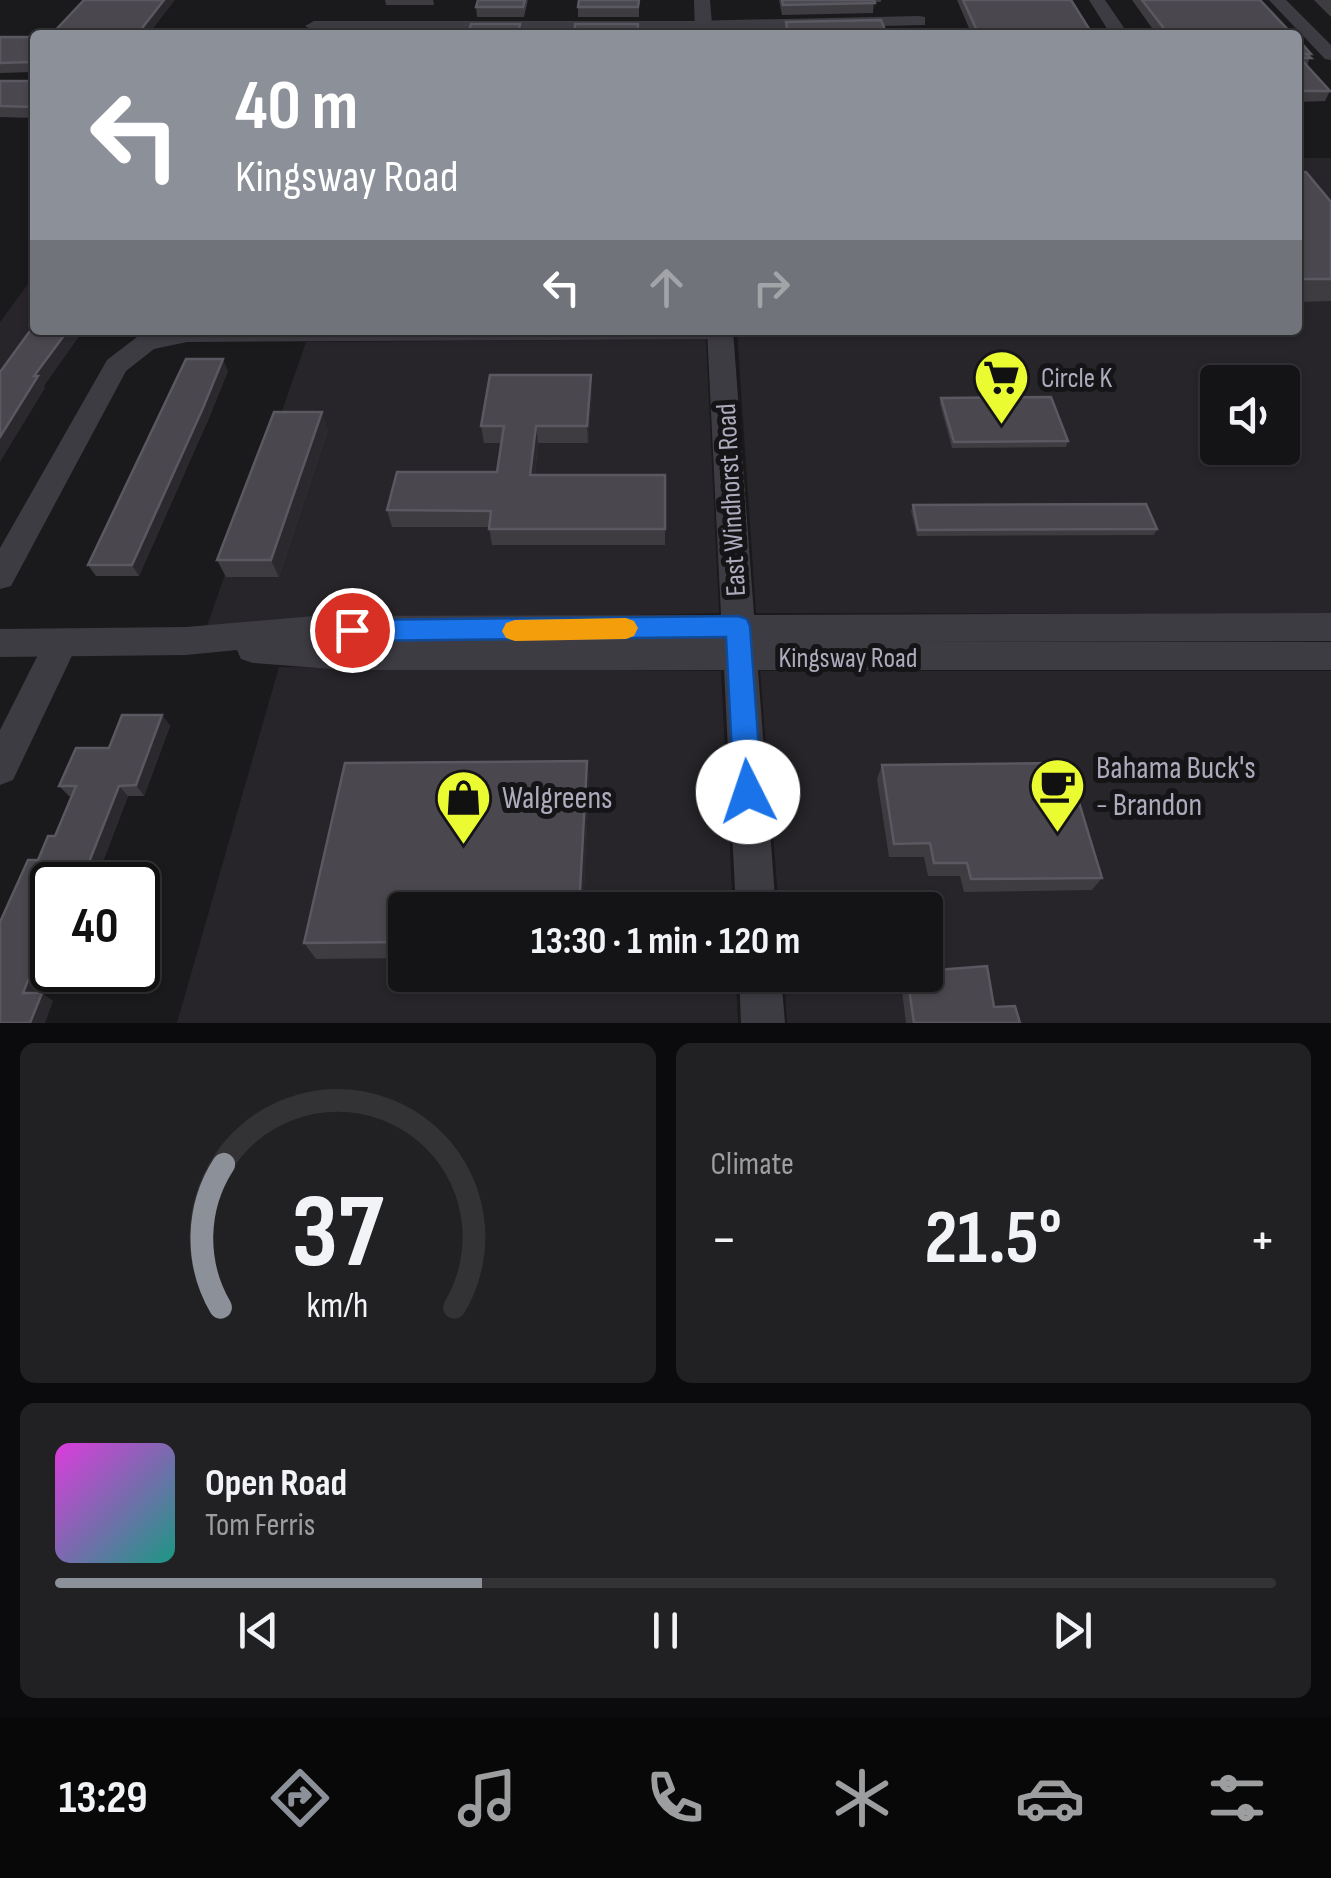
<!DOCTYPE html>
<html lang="en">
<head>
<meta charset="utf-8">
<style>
	:root { --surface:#141315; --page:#212022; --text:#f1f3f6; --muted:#9d9ea0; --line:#333234; --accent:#8c9099 }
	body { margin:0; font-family:"Sofia Sans Condensed",sans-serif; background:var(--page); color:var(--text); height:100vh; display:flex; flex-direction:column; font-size:38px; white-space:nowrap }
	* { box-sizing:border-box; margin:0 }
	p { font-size:32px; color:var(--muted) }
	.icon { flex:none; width:55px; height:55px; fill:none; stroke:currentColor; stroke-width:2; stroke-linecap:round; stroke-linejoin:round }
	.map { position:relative; height:1023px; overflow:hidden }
	.drawer { display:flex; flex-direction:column; gap:20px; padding:20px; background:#0b0a0c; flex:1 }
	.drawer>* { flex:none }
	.guide { position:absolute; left:30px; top:30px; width:1272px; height:305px; border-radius:10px; box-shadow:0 2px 8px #0004,0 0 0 2px var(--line); background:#8c9099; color:#fff; overflow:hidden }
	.tools { position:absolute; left:1200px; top:365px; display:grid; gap:20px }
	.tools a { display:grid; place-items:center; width:100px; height:100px; border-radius:10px; background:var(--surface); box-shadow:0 2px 8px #0004,0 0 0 2px var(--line); font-size:50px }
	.speed { position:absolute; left:30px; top:862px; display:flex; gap:20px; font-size:50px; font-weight:700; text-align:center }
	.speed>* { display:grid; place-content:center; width:130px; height:130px; border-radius:50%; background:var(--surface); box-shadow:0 2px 8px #0004,0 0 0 2px var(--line); line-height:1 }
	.speed .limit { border:5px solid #111; border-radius:15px; background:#fff; color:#111 }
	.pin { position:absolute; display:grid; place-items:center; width:85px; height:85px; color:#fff; margin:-42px; border:5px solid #fff; border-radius:50%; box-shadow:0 2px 10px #0007 }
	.me { position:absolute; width:110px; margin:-55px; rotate:356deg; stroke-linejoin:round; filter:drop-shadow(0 0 8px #0008) }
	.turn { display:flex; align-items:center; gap:35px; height:210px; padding:0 40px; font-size:45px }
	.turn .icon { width:130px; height:130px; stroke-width:2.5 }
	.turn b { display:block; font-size:70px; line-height:85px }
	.lanes { display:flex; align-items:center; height:95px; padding:0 40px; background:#0003; justify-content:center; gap:50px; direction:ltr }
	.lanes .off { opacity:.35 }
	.big { font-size:75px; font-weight:700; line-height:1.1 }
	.drawer .tile { flex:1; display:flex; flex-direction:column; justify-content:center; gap:15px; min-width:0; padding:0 35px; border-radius:15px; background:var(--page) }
	.drawer .dial { align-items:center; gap:0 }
	.dial svg { height:260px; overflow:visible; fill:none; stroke:var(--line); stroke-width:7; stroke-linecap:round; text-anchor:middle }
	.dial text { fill:var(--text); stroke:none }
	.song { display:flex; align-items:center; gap:30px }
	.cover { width:120px; height:120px; border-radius:15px; background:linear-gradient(135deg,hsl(300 70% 55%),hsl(170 70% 35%)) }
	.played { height:10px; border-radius:5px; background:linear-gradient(90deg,var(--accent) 35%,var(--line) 35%) }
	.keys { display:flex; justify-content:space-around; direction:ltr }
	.heat { display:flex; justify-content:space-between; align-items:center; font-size:55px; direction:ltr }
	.drawer .tiles { flex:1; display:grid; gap:20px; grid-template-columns:1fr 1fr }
	.tile:last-child { grid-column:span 2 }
	.trip { position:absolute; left:388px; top:892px; width:555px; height:100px; border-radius:10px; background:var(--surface); box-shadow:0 2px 8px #0004,0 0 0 2px var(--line); font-weight:700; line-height:100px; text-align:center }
	.tab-bar { display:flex; height:160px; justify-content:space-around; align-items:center; background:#080808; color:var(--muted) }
	.tab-bar .icon { width:70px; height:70px }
	.tab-bar .selected { color:var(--accent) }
	.tab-bar b { font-size:45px; color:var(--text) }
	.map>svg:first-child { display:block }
	.built { fill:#272529; fill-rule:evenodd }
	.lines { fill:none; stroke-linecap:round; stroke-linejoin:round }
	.minor { fill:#3e3c43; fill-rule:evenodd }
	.tertiary { fill:#3e3c43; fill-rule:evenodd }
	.wall { fill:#3e3c41 }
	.shaded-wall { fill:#2b292d }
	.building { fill:#4a484e; stroke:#5a5860; stroke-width:2.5 }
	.route { fill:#1a73e8; stroke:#114b97; stroke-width:2.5 }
	.slow { fill:#f59e0b }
	.labels { text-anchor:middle; stroke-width:10; stroke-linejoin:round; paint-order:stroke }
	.poi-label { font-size:28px; fill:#adabbc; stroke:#151417; text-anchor:start }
	.street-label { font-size:28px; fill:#adabbc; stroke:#151417 }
	.near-poi-label { font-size:32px; fill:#adabbc; stroke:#151417; text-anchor:start }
</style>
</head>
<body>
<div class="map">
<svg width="1331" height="1023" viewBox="0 0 1331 1023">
	<rect width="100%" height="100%" fill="#1a191c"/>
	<path class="built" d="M1298,158H1331V614L756,613L737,330H1298ZM1218,382H1282V448H1218Z
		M28,284H35V330L0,392V322Z
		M706,339L719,613L207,626L306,342Z
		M279,667L721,671L733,910H405V975H736L738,1023H177Z
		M760,671H1331V1023H787L784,975H925V910H779Z"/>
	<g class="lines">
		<path class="minor" d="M1089,0H1105L1129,35H1111Z
			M1269,0H1286L1331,45V60L1325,59Z
			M919,16L925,17V25L687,31H314L305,26L314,21H687Z
			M169,330H732L733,331L720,339L187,342L154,349L126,371L11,586L0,589V548L107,360L137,337Z
			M61,629L73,633L78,643L13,780L0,785V730L49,633Z"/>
		<path class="tertiary" d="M694,0H710L713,35H695Z
			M707,330H733L754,615L1331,613V641L901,642H1331V670H758L776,910H736L724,670H344L253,663L241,659L237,650L186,655L0,657V629L186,627L314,616L721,615Z
			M739,975H781L785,1023H741Z"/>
	</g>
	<path class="wall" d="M385,0H433L434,5H386Z
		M528,0L524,17H477L476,7Z
		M639,0V17H578V7Z
		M779,0H881V2H874L873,13L782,15Z
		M957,0H1071L1093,35H972Z
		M1132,0H1260L1293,35H1157Z
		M1314,0H1331V17Z
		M786,22L887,35H786Z
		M0,37H35V118L0,117V81H30L34,77L33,72L0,73Z
		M1298,39L1311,54L1307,66L1330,91L1325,101L1298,102Z
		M1298,172L1331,202V301L1298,302Z
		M228,371L208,420L139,576H96L88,565Z
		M592,392L588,443H538L535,475H665V545H492L489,527H392L387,510L497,472L502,443H484L481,426Z
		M941,398L1068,441L1066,447L952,448L940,404Z
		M328,430L279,577H226L217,560Z
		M913,505L1157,529L1154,535L917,536L911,511Z
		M162,715L170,726L144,796H128L94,885H52L38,993L53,1001L0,1023L38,860L55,836L72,796H69L59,786L109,748Z
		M587,761L589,780L583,910H405V958L316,959L304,943Z
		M882,765L1102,878L1092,890L964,892L960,876H928L924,857H889L877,779Z
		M905,975H925L994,1007L1020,1023H906L901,983Z"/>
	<path class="shaded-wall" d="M164,0H175L148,35L139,32Z
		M68,330L83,331L44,386L45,388L0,462V437L34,376Z
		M223,359L228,371L208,420L139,576L132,565Z
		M591,375L592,392L588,443L587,426Z
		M322,412L328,430L279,577L271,560Z
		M536,426L538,443L533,492L530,475Z
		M162,715L170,726L144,796L136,785Z
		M587,761L589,780L583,910H579Z
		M119,786L128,796L94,885H80Z
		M52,919V955L35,1001L23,993Z
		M42,993L53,1001L45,1023H30Z"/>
	<path class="building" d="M84,0H164L139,32H267L265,35H51Z
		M478,0H525L523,7H476Z
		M579,0H639L638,7H578Z
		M782,0H874L875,3L783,5Z
		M963,0H1071L1093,35H979Z
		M1142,0H1260L1293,35H1169Z
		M881,20L887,35H857L856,33H811L812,35H788L786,22Z
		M471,24H520L518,35H468Z
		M575,24H638L637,35H574Z
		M346,33H384L383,35H345Z
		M0,37H35V107L0,106V81H30L34,77L30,62L0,63Z
		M1298,39L1311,54H1306L1311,58H1300L1330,91H1300L1298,88Z
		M1298,172H1306L1331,202V279H1298Z
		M35,324V330H68L34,376H38L0,437V372Z
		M186,359H223L203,408L132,565H88Z
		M490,375H591L587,426H536L530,475H665V529H489L491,511L387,510L397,472H497L504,426H481Z
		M1051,397L1068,441L954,442L941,398Z
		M274,412H322L271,560H217Z
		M1146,504L1157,529L918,530L913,505Z
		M122,715H162L136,785L119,786L80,885H52V919L23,993H42L30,1023H0V922L28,860H38L48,836H55L76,786H59L76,748H109Z
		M587,761L579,910H405V942L304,943L345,763Z
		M1067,763L1102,878L971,879L967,863H934L930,843L894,844L882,765Z
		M987,966L994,1007L1015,1006L1020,1023H914L907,975H925V971Z"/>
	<path class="route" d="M738,616L747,619L750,626L762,792L758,802L748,806L738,802L734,792L726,637L352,641L343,638L339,630L343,623L352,620Z"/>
	<path class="slow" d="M626,618L634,621L638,628L634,636L626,639L515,641L506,638L502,631L506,623L515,620Z"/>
	<defs>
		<symbol id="supermarket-pin" viewBox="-11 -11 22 30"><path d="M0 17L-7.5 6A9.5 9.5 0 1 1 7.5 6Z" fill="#eafc31" stroke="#151417"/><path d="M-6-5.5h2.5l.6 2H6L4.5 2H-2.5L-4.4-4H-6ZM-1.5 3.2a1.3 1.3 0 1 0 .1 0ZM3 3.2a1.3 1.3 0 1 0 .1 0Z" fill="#111"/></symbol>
		<symbol id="cafe-pin" viewBox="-11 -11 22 30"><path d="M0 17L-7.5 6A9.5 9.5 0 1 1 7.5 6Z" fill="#eafc31" stroke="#151417"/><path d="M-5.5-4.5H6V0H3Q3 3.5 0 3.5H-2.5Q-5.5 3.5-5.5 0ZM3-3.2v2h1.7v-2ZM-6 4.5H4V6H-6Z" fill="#111"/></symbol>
		<symbol id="shop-pin" viewBox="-11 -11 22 30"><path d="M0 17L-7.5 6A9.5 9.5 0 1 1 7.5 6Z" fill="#eafc31" stroke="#151417"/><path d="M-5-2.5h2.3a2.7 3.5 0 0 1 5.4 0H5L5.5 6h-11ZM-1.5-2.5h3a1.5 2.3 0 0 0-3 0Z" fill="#111"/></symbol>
	</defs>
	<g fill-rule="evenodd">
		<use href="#supermarket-pin" x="970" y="346" width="63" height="86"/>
		<use href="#cafe-pin" x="1026" y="754" width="63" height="86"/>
		<use href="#shop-pin" x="432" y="766" width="63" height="86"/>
	</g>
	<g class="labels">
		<g class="poi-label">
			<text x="1041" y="387">Circle K</text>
		</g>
		<g class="street-label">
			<text transform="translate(730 500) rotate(-93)" y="10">East Windhorst Road</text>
			<text x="848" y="667">Kingsway Road</text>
		</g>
		<g class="near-poi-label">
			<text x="1096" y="778">Bahama Buck's<tspan x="1096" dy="37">- Brandon</tspan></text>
			<text x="502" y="808">Walgreens</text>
		</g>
	</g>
</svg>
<div class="tools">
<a><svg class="icon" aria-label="sound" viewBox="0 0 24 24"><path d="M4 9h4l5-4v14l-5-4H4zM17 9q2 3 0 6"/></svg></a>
</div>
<div class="speed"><div class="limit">40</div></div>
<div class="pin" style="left:352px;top:630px;background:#d93025"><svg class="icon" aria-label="arrive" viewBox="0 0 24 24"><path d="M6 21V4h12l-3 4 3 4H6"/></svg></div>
<svg class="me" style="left:748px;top:792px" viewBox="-20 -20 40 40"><circle r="19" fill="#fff"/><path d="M0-13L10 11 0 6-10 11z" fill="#1a73e8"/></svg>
<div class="trip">13:30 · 1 min · 120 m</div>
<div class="guide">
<div class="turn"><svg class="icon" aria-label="left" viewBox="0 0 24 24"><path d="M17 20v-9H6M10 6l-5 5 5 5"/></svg><div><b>40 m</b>Kingsway Road</div></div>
<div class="lanes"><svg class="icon" aria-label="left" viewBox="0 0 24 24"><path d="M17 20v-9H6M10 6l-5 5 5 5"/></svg><svg class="icon off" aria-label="ahead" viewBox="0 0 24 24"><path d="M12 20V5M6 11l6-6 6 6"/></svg><svg class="icon off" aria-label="right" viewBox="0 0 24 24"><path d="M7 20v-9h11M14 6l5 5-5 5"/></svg></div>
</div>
</div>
<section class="drawer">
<div class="tiles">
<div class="tile dial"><svg viewBox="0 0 100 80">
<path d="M14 69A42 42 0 1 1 86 69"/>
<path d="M14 69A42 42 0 0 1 15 25" stroke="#8c9099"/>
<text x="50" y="56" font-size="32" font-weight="700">37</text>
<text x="50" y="72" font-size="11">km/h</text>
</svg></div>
<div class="tile"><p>Climate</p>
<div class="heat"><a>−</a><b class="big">21.5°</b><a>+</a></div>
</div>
<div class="tile">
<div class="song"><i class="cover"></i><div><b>Open Road</b><p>Tom Ferris</p></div></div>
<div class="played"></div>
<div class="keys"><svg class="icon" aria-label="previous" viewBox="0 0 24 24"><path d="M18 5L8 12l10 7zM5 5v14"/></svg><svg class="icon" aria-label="pause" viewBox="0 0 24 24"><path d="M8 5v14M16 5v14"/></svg><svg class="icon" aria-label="next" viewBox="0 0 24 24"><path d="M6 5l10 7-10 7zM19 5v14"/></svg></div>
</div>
</div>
</section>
<nav class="tab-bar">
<b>13:29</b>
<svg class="icon selected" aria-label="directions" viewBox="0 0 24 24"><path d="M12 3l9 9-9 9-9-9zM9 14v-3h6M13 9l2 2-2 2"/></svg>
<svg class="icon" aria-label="music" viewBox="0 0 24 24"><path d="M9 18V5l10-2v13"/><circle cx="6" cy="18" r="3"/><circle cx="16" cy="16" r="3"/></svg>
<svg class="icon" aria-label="phone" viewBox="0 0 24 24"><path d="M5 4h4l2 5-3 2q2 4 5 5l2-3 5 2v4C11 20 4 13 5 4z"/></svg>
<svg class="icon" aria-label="climate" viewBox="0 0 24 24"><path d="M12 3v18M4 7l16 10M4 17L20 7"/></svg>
<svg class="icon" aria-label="car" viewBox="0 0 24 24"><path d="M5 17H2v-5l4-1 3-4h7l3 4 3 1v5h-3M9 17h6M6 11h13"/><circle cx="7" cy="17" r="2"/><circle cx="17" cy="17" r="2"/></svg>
<svg class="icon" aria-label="filters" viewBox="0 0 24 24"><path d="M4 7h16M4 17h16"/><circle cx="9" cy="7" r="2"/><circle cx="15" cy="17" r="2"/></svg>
</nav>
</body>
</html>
